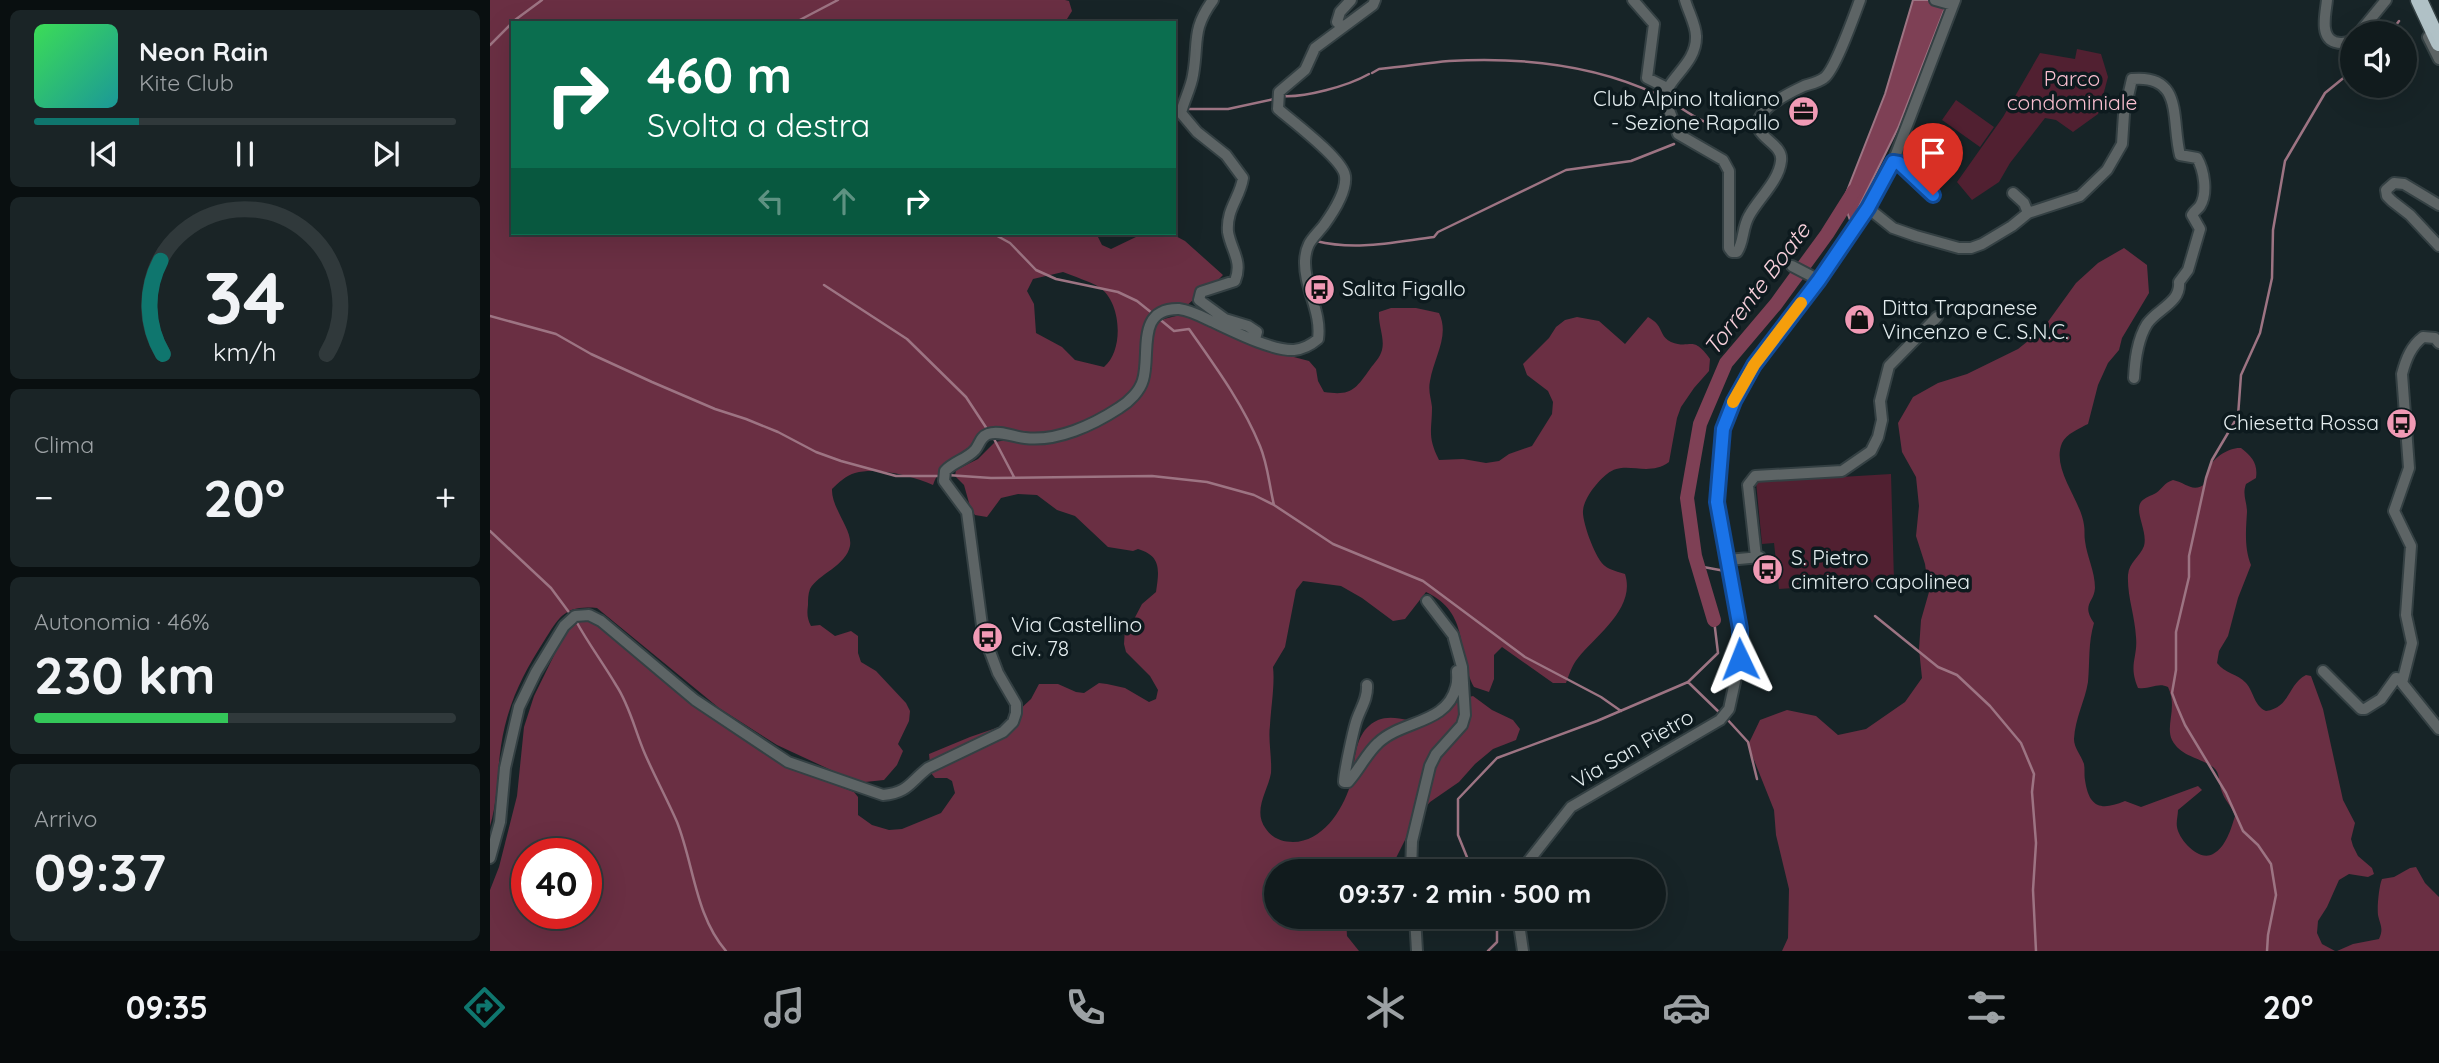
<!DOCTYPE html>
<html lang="it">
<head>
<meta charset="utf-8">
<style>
	:root { --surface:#111b1d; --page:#1a2426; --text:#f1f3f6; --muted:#9ca1a4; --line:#30393b; --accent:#0f766e }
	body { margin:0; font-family:Quicksand,sans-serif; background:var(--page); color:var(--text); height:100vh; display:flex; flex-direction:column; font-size:26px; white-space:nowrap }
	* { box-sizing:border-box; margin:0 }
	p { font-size:23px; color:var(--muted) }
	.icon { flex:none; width:38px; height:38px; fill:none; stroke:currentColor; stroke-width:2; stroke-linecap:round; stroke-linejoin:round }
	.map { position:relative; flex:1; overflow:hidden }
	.panel { display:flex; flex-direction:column; gap:10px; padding:10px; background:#090f10; width:490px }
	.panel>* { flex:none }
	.top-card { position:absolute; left:21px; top:21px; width:665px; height:214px; border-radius:0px; box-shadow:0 7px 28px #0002,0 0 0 2px var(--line); background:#0b6e4f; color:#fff; overflow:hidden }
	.fabs { position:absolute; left:1850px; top:21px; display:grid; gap:14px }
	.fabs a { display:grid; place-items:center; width:77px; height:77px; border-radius:50%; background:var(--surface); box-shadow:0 7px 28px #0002,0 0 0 2px var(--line); font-size:35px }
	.speed { position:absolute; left:21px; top:838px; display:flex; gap:14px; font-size:35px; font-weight:700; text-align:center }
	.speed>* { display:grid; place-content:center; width:91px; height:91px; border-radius:50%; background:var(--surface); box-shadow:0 7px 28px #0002,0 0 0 2px var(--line); line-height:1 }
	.speed .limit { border:10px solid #d22; background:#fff; color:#111 }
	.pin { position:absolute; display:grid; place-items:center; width:60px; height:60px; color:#fff; margin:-72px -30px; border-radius:50% 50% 50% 0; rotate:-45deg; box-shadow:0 0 7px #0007 }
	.pin .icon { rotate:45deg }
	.me { position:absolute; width:77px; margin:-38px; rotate:358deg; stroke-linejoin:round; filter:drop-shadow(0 0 5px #0008) }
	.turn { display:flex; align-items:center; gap:24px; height:147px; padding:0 21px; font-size:32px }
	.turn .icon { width:91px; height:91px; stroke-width:2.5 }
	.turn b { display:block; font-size:49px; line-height:60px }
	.lanes { display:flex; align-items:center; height:66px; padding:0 21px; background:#0003; justify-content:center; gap:35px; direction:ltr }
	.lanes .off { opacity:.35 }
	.big { font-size:52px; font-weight:700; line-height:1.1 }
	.panel .tile { flex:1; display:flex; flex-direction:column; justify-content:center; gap:10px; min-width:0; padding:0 24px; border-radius:10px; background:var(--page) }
	.panel .dial { align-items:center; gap:0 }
	.dial svg { height:182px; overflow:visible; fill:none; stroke:var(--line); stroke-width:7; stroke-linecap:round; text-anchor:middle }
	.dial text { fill:var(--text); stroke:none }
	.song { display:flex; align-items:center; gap:21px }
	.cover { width:84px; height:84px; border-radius:10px; background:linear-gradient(135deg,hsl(130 70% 55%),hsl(180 70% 35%)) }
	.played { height:7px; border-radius:4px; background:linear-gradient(90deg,var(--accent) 25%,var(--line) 25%) }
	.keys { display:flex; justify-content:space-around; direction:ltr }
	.heat { display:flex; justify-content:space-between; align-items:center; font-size:38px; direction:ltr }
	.charge { height:10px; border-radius:5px; background:linear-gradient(90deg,#34c759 46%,var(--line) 0) }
	.trip { position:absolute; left:774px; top:859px; width:402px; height:70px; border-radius:35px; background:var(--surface); box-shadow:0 7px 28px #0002,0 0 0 2px var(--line); font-weight:700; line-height:70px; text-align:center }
	.tabs { display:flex; height:112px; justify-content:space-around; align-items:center; background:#070b0c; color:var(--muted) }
	.tabs .icon { width:49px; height:49px }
	.tabs .on { color:var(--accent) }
	.tabs b { font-size:32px; color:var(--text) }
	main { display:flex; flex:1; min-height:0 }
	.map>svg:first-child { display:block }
	.green { fill:#512031 }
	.forest { fill:#6a2f43; fill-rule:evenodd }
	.water { fill:#7e4055; stroke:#9d7483; stroke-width:2 }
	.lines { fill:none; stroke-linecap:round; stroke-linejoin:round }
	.stream { stroke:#9d7483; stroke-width:2.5 }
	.river { stroke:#7e4055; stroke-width:14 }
	.minor-casing { stroke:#344043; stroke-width:14 }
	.highway-casing { stroke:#344043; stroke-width:19 }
	.minor { stroke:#5d6465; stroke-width:10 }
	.highway { stroke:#b0c1c6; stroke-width:16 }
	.route-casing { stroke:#114b97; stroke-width:18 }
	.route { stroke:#1a73e8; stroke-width:12 }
	.slow { stroke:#f59e0b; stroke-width:12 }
	.labels { text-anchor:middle; stroke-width:7; stroke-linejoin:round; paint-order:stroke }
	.park-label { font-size:21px; fill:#fabfd0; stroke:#0d1a1e }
	.poi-label { font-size:21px; fill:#e4edef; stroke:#0d1a1e; text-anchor:start }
	.street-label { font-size:21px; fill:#e4edef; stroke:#0d1a1e }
	.water-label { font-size:23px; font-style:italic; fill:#f8d0db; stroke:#0d1a1e }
</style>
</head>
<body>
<main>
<section class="panel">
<div class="tile">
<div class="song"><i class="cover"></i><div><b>Neon Rain</b><p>Kite Club</p></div></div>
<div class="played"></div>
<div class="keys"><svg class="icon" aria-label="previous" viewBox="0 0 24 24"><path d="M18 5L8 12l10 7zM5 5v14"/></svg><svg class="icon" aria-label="pause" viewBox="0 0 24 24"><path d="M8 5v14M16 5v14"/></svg><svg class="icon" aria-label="next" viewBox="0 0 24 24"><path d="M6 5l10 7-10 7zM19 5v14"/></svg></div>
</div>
<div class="tile dial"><svg viewBox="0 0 100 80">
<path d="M14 69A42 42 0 1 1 86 69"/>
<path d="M14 69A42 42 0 0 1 13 28" stroke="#0f766e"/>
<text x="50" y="56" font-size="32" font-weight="700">34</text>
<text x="50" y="72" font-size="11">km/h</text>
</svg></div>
<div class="tile"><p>Clima</p>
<div class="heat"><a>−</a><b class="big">20°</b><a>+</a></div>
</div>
<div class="tile"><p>Autonomia · 46%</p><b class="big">230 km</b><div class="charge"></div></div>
<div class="tile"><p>Arrivo</p><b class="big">09:37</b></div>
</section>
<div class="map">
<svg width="1949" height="951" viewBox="0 0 1949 951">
	<rect width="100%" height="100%" fill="#172427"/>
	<path class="green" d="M1587,49L1611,54L1618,77L1608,114L1583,132L1566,120L1555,118L1520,163L1509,182L1482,200L1467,182L1513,117L1550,53L1585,59Z
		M1466,100L1504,127L1490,147L1452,120Z
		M1401,474L1404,581L1289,589L1284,543L1272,544L1266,482Z"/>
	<path class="forest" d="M0,0H575L579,1L582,11L577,19L571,23H23V233H606L612,245L621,249L648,236L661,233H680L695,241L733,275L726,282L707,291L703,300L695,307C689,307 680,305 674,306C642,313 657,362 648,383C640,400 616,410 601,419C583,431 555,437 534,433C522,431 509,424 497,429C487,433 483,445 475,452C460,465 451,463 443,485C422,476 388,467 365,473C357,475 348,483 342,489C341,508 363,530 360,546C356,566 328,574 320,589C318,594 318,600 318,605C317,614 317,618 321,626L330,625L345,636L361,631L368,636V653L371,662L386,671L416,703L420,711L419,721L408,744L413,751L407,765L394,780L375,782L356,777L287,745L229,708L107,608C75,605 70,616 54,641C32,675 17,706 11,746C7,772 8,800 0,826ZM573,272C585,277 599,281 609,287C632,302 634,351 614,367L585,360L572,347L546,333L544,304L537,291L543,279Z
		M1634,248L1657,265L1659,293L1632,338L1629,350L1618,363L1608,385L1598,424C1590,428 1576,434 1572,443C1561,469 1591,500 1594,525C1595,530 1594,536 1595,541C1597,557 1605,571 1605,588C1604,603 1591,604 1604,623C1598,643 1600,661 1598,682C1595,701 1585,718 1584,739C1584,748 1591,755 1594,764C1595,769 1594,774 1595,780C1599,808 1611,811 1635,801L1651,807L1708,786L1712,790L1688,810C1688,815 1686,822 1687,827C1689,840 1709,862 1723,854C1736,847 1741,829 1745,816C1742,806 1735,801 1732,792C1728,783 1731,773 1723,767C1709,757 1691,757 1682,740C1675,725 1688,708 1678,687C1667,682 1660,690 1648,688C1638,664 1648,658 1646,637C1645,616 1637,596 1638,575C1639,562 1650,557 1654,546C1658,531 1644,512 1651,502C1655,497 1661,496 1666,493C1673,488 1674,483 1683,480C1697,483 1703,494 1716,483C1717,479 1717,475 1718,471C1721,458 1740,447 1751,448C1762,457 1768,463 1766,478L1756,484C1752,495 1757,501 1757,512C1756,529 1754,548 1761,565L1748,598L1738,636L1729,651L1727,663C1735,674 1747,673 1756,683C1764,692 1764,706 1776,711C1801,707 1797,685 1816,675L1821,676L1833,709L1853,800L1865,823L1861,839L1863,846L1868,856L1882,868L1884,874L1878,877L1859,874L1849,880L1837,907L1828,921L1827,933L1832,944L1845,951H1292L1298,938L1299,889L1286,835L1284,810L1258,745L1270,720L1297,710L1326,716L1348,735L1376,729L1415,702L1432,678L1429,649L1431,620L1439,592L1435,564L1426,536L1429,506L1426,477L1412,452L1408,423L1423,397L1448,383L1477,374L1528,349L1552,330L1586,283L1608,263Z
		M901,308H926L949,313C960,336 944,357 940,381C938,391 941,398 942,407C942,431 937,436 949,460L973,459L996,463L1009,461L1019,454L1042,446L1062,414L1063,402L1058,391L1037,375L1033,364L1059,338L1066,327L1075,320L1087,317L1109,321L1135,344L1158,317C1161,319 1165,321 1167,324C1172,330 1172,338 1181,342C1201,350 1202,334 1220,359L1219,371L1204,388L1191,407L1187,418L1179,462C1157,478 1135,459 1117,474C1107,482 1094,498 1093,511C1092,522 1106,560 1115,566C1120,570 1129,572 1135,574C1146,608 1107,634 1088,658C1082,665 1079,675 1076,683H1063L1012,647L1004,655V679L999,692L984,687C966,653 981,613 936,592L915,619L903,621L872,598L851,586L813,581L806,590L795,647L783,667C785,684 781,707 780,725C778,741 782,757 781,773C778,791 762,811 776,829C782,838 792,842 803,842C832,842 852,811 860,786C866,763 862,732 888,720C902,714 920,721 935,724L963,701L983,696L1002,710L1023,720L1030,729L1026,740L1003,749L985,764L969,782L940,802L925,820L906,858L899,867L888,872L864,870L862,872H786V917H856L857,936L869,951H0V890L9,867L27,796L34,727L44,696L77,629C87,621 91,620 104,622L194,697L314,773L364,792L368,797V815L382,825L399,830L412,829L451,813L465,793L462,781L457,778H445L441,773L439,754L480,737L512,726L541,699L549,684H568L586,692L594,693L609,683L617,684L635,688L659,702L666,699L668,690L660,676L636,652L634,644L635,628L641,625L652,604L666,592C669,571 672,556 648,549L643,551L618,547L585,516L567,510L547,495L528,494L511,498L497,517L485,515L481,510L474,485L465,476L466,470L488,459L505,442L517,440L541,444L561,441L619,419L645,402L656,389L659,372L660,342L664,326L674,319L690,315L714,323L770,348L819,361L826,369L828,381L834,392C861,396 865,390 880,369C884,363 890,358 892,350C895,338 888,325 889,312ZM37,854H96V914H37Z
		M1926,867L1935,883L1949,897V951H1847L1863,944L1889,939C1894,928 1890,925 1888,915C1887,907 1889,886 1892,879L1904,877L1920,868Z"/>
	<path class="water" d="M1423,0H1458L1408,128L1361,223L1353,201L1395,94Z"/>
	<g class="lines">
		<path class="stream" d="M304,23L348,0
			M1900,33L1909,21
			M0,45L25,20L52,0
			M882,73L889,69C913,67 936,63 959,61C1029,57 1102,64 1166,94
			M791,96C814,98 858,86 879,74
			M1182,102C1208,120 1224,131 1258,126
			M694,109H738L784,99
			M502,233L520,243L546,270L566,279L628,292L647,301L662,313
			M826,241C866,251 904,242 944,237L948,232L1076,170L1141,161L1184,144
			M334,285L417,339L476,397L499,432
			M0,316L66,334L101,354L162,382L225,409L256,419L288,432L326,452L351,461L406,476H451
			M667,317L684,331L699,329C725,366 753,404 770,446C778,465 779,485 784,505
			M503,437L524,477
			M457,475L501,478L662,476L717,482L764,495L784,505L843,544L933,581L1035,657L1111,697L1131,711
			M0,531L61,588L81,615
			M1208,566L1235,571
			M1385,616L1448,667L1467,675L1500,706L1531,743L1544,774L1542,792L1546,843L1543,890L1546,951
			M86,621C98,643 113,663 126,685C140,706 145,731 155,754C165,777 177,799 187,822C204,865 205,915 236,951
			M1198,682L1231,714
			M1236,718L1258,742L1267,779
			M983,872L968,835V799L1007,758L1107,721L1198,682L1228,653L1224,620
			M998,951L1007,942V917
			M1777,951L1778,935L1786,895L1781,864L1768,845L1753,831L1736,793L1695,725L1686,704L1682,693L1686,670V632L1699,577V556L1716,478L1722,460L1748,416L1751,375L1770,333L1782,278L1783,230L1795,161L1835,93L1862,71"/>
		<path class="river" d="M1224,620L1205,556L1197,498L1210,424L1236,363L1286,304L1337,234L1364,191"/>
		<defs>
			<path id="minor" d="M723,0C701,30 709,42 703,75C701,88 694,100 691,113L707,132L736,155L753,178C750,198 736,209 738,232C741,250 753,261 745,281L711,292L709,300L735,319L758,326L767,332L765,339
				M1143,0L1164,24L1157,78L1177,88
				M1195,0C1198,11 1206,25 1206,36C1207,65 1175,79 1176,98C1177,109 1185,123 1188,134L1233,160L1239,171V248L1242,252H1247C1254,242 1252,228 1259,216C1268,199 1289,181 1291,161C1294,142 1259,137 1270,117C1277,104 1301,92 1314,86C1320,84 1329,82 1334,78C1345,70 1364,16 1370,0
				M1445,0L1463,5
				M1837,0C1836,12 1829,37 1845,42C1852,44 1857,43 1862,40
				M852,26L847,22L850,12L861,0
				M1869,33L1896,0
				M1938,37L1949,59
				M1403,162L1409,163L1443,195
				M1523,193L1534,203L1538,213
				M1949,205L1914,184L1904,183L1896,190L1897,196L1902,201L1920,215L1949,246
				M1378,208L1403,228L1426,236L1469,248H1481L1492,244L1522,226L1538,213L1590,196L1617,170L1632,144L1634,114L1642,79C1694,74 1681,120 1690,155L1707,158C1714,170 1718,193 1710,206C1708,209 1704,211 1702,215L1710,229L1698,270L1689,282C1691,303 1667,309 1657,324C1647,340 1645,361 1644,378
				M1302,266L1329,280
				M1949,343L1945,338L1933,337C1921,346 1916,359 1912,374L1919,468L1904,511L1921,546L1916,615L1922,643L1912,683L1949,729
				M1266,557L1258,485L1265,476L1352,471L1381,451L1388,437L1392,420L1390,401L1399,366L1447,317
				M1238,560L1270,557
				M1833,671L1871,709H1875L1891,699L1906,678L1911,679
				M877,685C878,699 870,709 866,722C863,732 854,773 854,782H858C869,770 876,754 888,743C912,720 957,724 966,687C968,681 967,676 967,671
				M0,858L10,822L15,768L29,707L46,672L74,626L85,616L99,615L111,621L205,700L298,762L393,795C418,793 420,782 438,768L513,732L523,722L526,713V704L508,673L493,633L477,512L454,481L455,471C463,462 477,459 485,450C490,444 490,437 498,434C509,430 524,437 535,438C567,442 603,425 629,408C639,402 650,391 653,380C661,354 645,308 689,309C699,310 711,316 719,320C741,330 781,351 804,350C814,349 821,345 828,339C832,312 814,288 815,261C816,242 823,239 834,225C842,214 857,191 855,176C853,159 802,121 788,109L789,92L815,70L825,48L883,5L885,0
				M921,872L922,841L940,766L946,754L972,725L975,715L972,667L963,635L937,601
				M1030,872L1081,807L1230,720L1239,709L1250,659V629L1227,502L1230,446L1237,417L1264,365L1329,280L1378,208L1403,162L1465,0
				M925,917L927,951
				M1028,917L1033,951"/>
			<path id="highway" d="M1929,0L1949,43"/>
		</defs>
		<use href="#minor" class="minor-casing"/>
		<use href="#highway" class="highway-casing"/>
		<use href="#minor" class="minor"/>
		<use href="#highway" class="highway"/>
	</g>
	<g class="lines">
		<defs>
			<path id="route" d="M1250,659V629L1227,502L1233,429L1244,401L1264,365L1329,280L1378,208L1403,162L1409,163L1443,195"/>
		</defs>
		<use href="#route" class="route-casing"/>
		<use href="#route" class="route"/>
		<path class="slow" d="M1243,402L1264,365L1311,303"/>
	</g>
	<defs>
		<symbol id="office-disc" viewBox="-11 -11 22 22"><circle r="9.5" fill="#f09ab5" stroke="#0d1a1e"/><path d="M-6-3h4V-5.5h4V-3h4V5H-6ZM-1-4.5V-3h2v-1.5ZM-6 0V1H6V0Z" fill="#111"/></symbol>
		<symbol id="bus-disc" viewBox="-11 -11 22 22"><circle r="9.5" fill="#f09ab5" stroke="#0d1a1e"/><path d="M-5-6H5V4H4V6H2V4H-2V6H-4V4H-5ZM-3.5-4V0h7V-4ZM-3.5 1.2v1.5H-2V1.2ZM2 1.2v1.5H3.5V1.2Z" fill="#111"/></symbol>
		<symbol id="shop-disc" viewBox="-11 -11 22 22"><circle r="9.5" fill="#f09ab5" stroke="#0d1a1e"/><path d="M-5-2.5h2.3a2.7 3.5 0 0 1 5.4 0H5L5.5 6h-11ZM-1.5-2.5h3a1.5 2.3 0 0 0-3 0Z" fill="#111"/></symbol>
	</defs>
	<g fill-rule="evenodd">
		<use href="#office-disc" x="1296" y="94" width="35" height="35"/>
		<use href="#bus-disc" x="812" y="272" width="35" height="35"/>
		<use href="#shop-disc" x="1352" y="302" width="35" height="35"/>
		<use href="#bus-disc" x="1894" y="406" width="35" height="35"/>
		<use href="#bus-disc" x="1260" y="552" width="35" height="35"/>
		<use href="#bus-disc" x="480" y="620" width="35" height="35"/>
	</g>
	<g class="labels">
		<g class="park-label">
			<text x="1582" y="86">Parco<tspan x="1582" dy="24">condominiale</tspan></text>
		</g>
		<g class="poi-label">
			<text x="1290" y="106" text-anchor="end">Club Alpino Italiano<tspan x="1290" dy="24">- Sezione Rapallo</tspan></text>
			<text x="852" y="296">Salita Figallo</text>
			<text x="1392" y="315">Ditta Trapanese<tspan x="1392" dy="24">Vincenzo e C. S.N.C.</tspan></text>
			<text x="1889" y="430" text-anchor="end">Chiesetta Rossa</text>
			<text x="1301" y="565">S. Pietro<tspan x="1301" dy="24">cimitero capolinea</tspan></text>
			<text x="521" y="632">Via Castellino<tspan x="521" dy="24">civ. 78</tspan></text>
		</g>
		<g class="street-label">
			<text transform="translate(1143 749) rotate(-30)" y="7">Via San Pietro</text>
		</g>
		<g class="water-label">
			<text transform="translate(1267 289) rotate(-53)" y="8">Torrente Boate</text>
		</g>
	</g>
</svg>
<div class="fabs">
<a><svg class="icon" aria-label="sound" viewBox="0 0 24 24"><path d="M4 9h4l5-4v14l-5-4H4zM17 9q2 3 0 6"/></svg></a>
</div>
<div class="speed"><div class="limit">40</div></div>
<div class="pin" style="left:1443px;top:195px;background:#d93025"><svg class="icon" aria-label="arrive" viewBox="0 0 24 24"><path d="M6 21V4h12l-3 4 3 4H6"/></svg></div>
<svg class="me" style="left:1250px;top:659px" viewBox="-20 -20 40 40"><path d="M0-17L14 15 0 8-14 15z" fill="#1a73e8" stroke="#fff" stroke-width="4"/></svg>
<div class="trip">09:37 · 2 min · 500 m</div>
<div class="top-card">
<div class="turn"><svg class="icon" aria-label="right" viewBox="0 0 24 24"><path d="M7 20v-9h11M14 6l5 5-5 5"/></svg><div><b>460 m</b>Svolta a destra</div></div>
<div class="lanes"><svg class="icon off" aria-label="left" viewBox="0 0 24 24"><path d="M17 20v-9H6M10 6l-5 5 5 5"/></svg><svg class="icon off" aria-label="ahead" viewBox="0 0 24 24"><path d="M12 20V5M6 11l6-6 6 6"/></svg><svg class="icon" aria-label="right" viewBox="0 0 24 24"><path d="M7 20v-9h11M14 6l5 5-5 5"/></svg></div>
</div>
</div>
</main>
<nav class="tabs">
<b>09:35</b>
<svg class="icon on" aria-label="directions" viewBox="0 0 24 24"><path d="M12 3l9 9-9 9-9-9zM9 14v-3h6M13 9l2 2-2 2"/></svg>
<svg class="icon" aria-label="music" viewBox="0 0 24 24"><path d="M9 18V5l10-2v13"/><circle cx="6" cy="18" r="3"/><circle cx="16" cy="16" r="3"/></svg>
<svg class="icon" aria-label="phone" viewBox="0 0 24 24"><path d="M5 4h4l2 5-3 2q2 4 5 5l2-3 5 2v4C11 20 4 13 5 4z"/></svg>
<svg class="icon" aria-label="climate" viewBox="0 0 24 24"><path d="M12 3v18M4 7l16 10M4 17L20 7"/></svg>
<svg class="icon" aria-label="car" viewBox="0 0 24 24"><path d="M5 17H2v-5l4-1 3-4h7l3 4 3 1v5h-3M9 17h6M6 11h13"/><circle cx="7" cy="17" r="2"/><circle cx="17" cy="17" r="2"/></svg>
<svg class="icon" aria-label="filters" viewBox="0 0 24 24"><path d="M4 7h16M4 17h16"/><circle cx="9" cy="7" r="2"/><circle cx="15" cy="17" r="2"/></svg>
<b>20°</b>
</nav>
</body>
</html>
